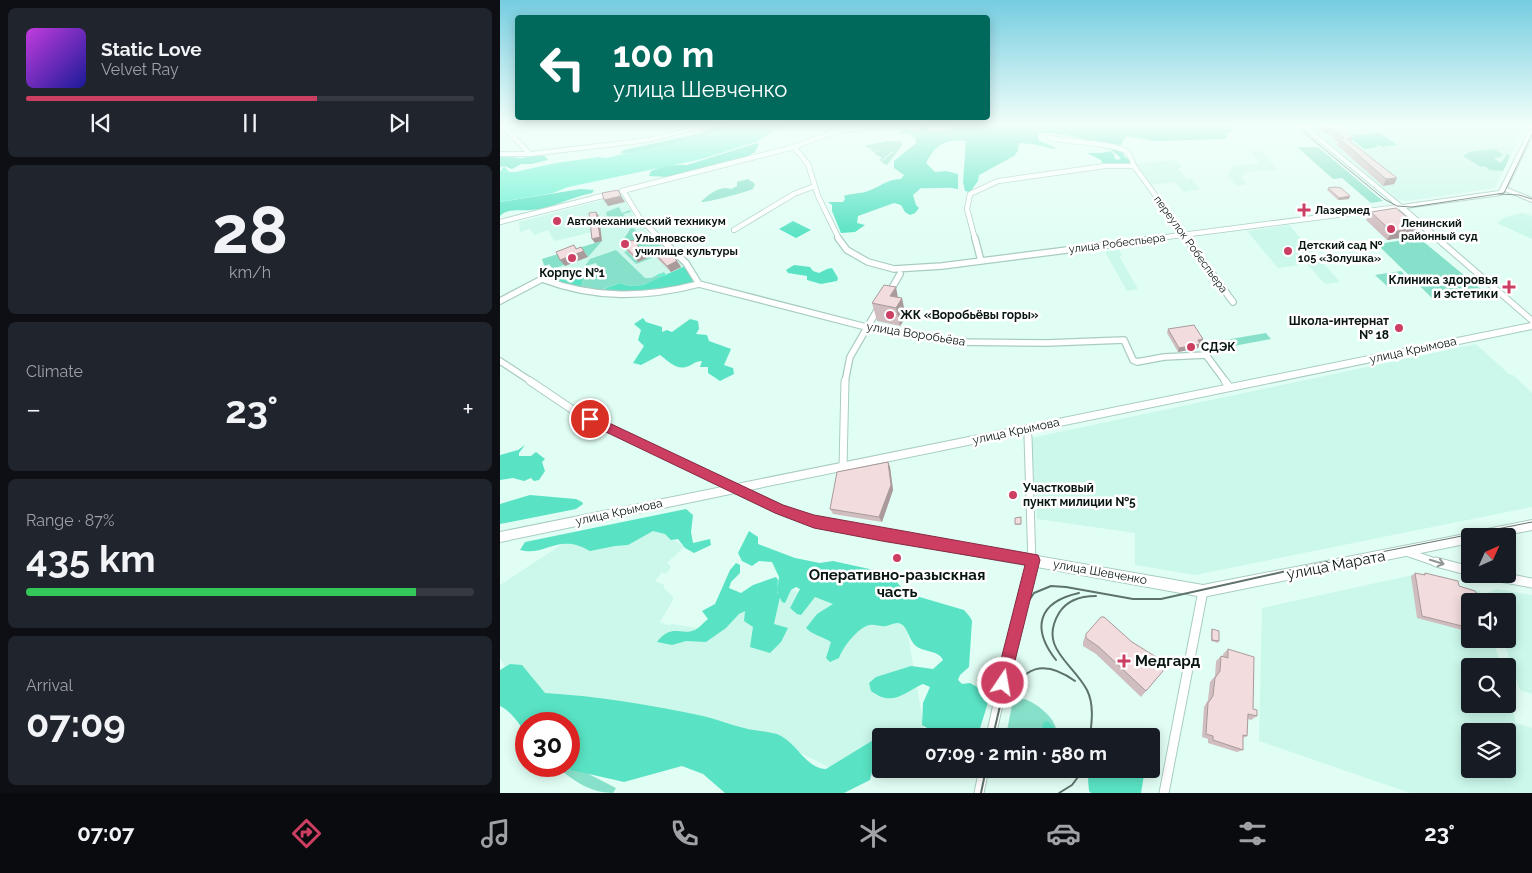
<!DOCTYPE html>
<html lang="en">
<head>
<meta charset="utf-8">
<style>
	:root { --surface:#171b24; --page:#20242c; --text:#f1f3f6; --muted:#9ea1a6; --line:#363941; --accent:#cd3e63 }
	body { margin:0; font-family:Raleway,sans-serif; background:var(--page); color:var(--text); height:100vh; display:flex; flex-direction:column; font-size:19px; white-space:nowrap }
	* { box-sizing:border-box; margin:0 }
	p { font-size:16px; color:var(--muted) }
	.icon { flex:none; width:28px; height:28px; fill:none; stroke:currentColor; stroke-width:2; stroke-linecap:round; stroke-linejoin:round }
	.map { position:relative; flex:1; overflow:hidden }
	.drawer { display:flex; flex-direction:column; gap:8px; padding:8px; background:#0d0f14; width:500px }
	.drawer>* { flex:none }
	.hud { position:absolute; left:15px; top:15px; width:475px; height:105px; border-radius:5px; box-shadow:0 2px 12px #0003; background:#00695c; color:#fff; overflow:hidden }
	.needle { width:32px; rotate:45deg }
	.controls { position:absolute; left:961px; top:528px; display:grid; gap:10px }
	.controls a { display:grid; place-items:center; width:55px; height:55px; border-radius:5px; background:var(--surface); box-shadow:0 2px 12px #0003; font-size:25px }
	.speed { position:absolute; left:15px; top:712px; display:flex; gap:10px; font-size:25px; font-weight:700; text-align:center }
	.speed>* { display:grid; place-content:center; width:65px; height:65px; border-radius:50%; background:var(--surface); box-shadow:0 2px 12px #0003; line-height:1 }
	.speed .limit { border:8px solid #d22; background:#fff; color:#111 }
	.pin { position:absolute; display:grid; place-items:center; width:42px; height:42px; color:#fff; margin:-21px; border:2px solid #fff; border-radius:50%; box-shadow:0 1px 5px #0007 }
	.me { position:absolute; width:55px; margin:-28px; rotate:12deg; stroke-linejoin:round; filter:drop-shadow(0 0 4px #0008) }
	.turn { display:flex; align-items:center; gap:18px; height:105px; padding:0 15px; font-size:22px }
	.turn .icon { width:65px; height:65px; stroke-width:2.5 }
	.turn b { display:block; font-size:35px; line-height:42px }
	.big { font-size:38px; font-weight:700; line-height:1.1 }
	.drawer .card { flex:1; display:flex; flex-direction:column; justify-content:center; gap:8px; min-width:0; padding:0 18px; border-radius:8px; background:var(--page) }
	.drawer .dial { align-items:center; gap:0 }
	.dial b { font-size:65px; line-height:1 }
	.song { display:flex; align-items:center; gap:15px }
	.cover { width:60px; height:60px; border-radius:8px; background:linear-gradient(135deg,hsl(290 70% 55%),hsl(240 70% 35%)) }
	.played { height:5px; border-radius:2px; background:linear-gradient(90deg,var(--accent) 65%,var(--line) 65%) }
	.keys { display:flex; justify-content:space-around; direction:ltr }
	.heat { display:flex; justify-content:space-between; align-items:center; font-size:28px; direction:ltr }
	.charge { height:8px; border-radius:4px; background:linear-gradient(90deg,#34c759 87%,var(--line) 0) }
	.trip { position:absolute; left:372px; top:728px; width:288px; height:50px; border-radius:5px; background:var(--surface); box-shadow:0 2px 12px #0003; font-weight:700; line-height:50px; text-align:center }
	.dock { display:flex; height:80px; justify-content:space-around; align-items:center; background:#090b0e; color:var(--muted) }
	.dock .icon { width:35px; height:35px }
	.dock .current { color:var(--accent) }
	.dock b { font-size:22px; color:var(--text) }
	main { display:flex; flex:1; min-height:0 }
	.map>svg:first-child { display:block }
	.built { fill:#cbf8eb; fill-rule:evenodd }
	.green { fill:#87e0c9 }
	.forest { fill:#59e3c4 }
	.water { fill:#6af2d3 }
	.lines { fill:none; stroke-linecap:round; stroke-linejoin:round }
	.stream-far1 { stroke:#6af2d3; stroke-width:1 }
	.stream { stroke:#6af2d3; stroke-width:2 }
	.street-far3-casing { stroke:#a9ccc2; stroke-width:6 }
	.street-far2-casing { stroke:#a9ccc2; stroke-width:8 }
	.street-far1-casing { stroke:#a9ccc2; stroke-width:9 }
	.street-casing { stroke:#a9ccc2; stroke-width:11 }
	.secondary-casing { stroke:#a9ccc2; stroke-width:2 }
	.street-far3 { stroke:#fff; stroke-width:4.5 }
	.street-far2 { stroke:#fff; stroke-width:5.5 }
	.street-far1 { stroke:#fff; stroke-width:7 }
	.street { stroke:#fff; stroke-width:9 }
	.secondary { fill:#fff; fill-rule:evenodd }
	.tram-far1 { stroke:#5e726c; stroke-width:1 }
	.tram { stroke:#5e726c; stroke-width:2 }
	.wall { fill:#d0bdbf }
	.shaded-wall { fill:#a99a9b }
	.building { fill:#f2dcde; stroke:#a99a9b }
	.oneway { stroke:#909695 }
	.route { fill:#cd3e63; stroke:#852840 }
	.poi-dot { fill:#cd3e63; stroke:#fff; stroke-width:2 }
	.labels { text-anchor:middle; stroke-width:5; stroke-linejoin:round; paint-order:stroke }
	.far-poi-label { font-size:11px; font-weight:bold; fill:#091613; stroke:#fff; text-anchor:start }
	.far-street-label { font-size:11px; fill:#091613; stroke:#fff }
	.poi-label { font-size:12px; font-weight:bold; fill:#091613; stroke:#fff; text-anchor:start }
	.street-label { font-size:12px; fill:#091613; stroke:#fff }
	.near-street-label { font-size:15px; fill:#091613; stroke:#fff }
	.near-poi-label { font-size:15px; font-weight:bold; fill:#091613; stroke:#fff }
</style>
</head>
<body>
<main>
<section class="drawer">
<div class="card">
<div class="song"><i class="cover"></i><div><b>Static Love</b><p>Velvet Ray</p></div></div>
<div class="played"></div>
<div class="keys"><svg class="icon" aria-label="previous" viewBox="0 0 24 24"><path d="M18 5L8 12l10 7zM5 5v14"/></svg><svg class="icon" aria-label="pause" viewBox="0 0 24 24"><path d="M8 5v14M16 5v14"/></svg><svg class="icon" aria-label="next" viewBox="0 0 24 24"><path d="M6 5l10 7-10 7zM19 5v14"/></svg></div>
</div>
<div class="card dial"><b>28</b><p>km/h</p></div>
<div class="card"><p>Climate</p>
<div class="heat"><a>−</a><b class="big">23°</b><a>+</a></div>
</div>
<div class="card"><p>Range · 87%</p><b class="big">435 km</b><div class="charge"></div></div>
<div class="card"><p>Arrival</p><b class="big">07:09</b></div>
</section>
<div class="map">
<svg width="1032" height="793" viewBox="0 0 1032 793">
	<rect width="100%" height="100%" fill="#e1fef5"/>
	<path class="built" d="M807,125H1026L995,188L907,201L896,199Z
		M752,151H762L778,170L745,172L741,178L747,184L737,186L727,176L734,165L759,164Z
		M675,160L683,167L678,168L687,179L691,178L700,189L684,192L675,182L650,185L636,164Z
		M122,195L136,219L147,233L181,263L192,282L61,283L45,258L95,243L93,232L54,241L48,230L34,235L30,229L20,232L19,222Z
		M1023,213L1032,216V239L997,223L1005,217Z
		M789,225L840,282L825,284L807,264L778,268L747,231Z
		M619,250L622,255L619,256L638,289L627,291L605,252Z
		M976,344L1010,375H1013L1032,393V507L695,575L635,565V533L537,519L531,438Z
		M157,526L184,547L167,563L171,567L166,574L162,572L155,581L164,585V588L174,598L160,622L169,625L172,624L215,631L238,610L276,602L284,588L337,603L357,623L405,618L425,733L423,736H403L395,731L385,736H381V739L330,768L289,747L33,709L0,658V585L70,539Z
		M917,574L980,591L983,601H970V639H993L1001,666H970V704H1008V692L1016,723L1032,728V793H910L759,741L762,608ZM970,731H1008V769H970Z
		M997,589L1032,595V694L1020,690L1003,639H1008V601H991L989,592Z"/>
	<path class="green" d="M671,125H724L726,129L724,131L683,130Z
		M387,141H400L403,144L387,165L381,162L393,152L389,151L391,152L381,161L379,160L382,158L374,153L382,149L373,152L371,151L373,150L364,146Z
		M797,147H818L883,201L871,203L842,178L833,179Z
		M994,149L1003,154L1001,157L993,158L1001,163L1007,154L1010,156L1003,171L990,170L984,166L981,167L963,156L969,152Z
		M248,179L255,184L253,189C246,192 206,203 201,202C207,195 221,185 231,189L237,186V182Z
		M119,207L122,213L130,210L131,212L123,214L125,217L118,219L117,216L111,218H115V220L109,222V225L134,219L128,222L132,226L109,225L106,212Z
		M131,228H133L141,235L147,233L162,245L156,248L160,252L166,249L152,258L136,264L124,252L127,251L138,262L147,258L136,246L122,250L136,244L135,240L119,246Z
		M919,238L982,290L933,299L877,244Z
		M102,241L88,257L86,253L60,259L64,265L53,269L49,264L45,268L42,259L45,258Z
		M116,250L145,278H151L164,272L166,275L143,285L128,286L120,283L100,290L82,289L61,283L55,272L64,269L65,271L75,270L64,275L67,282L94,272L96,274L101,272L96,263L85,266L90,259Z
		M901,271L912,282L887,286L875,275Z
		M766,333L771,339L712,350H704L701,344Z
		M525,699C539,705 558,719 557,736H506L512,705L517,700Z
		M71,765L116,788L113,793C94,793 78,784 63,772Z"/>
	<path class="forest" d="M236,125C221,133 133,156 120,153L124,150L197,134L214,127Z
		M425,125H430L428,130L436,132L451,129L452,125H671L683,130L724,131L727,129L724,125L734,126L733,132L726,133L728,136L725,139L654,141L626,136L621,145C593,145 566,131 538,133V140L556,148L554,149L533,144L519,143L518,151L514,156L479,175L478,181L470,192L465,191L463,182L466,141C445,139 436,144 426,163L435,172L446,171L458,174V189C446,186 434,189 421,188L413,195L416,205L419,208L415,213L410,215L405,212L401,205L394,203L358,216L357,223L365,225L355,232L341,233L332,211V205L328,202H343L345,199L344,196C351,193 360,194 368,191C380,187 387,179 401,179L404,175L394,168V161L416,143L415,138L408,134H399L405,129L417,131Z
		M879,132L897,145L882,147L876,144L878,147L864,149L848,136Z
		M257,143L259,144L255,152L246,157L169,177L149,176L151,171C162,166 174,164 187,165Z
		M593,146H607L622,152L625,157L631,161V164H603L601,160L587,153H603L610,151L613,153L615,159L618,160L621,158L610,149Z
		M39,155L45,156L48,160L31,164H21L12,169L5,166L0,167V156L22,158Z
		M81,189L94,190L92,193C71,197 51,209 30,210C19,211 8,208 0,216V202Z
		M293,221L311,230L296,238L279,229Z
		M294,265L310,267L313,271L319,273L327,269L332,268L338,278L337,281L321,284L307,280V276L288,273L286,270Z
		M183,267H186L194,282L192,284L140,294L98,291L120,283L128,286L143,285Z
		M61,271L68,272L63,277L64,281L82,279L81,286L77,288L44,279L50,274Z
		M143,318L146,322L162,327V332L167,330L172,332L190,319L198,321L199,329L196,334L207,335L209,341L231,349L224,365L233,368L234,374L220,381L208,373V367H200L202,361C195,361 193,365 186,367C176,370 167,360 160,355L141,365L133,363L144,346L138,340L141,330L134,324Z
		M25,445L19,453V456H31L36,452L45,459L42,462L45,471L39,480L34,481L31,478L24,481L13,478L0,480V455L18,450Z
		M30,495L76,499L82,502L83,504L76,509L0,524V504Z
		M186,509L193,515L191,532L193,543L210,539L211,545L194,553L185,548L178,539L171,540L165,534L153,531L128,545L115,546L90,551C57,532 46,557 20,550L25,542Z
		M249,531L258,537V544L295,558L320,563L333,561L383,572L391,575L406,593L464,610L470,617L472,621L469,667L460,675L458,680L462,684L470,683L479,688H490C492,694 480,727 478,736H441L422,725L423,703L430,687L423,684C403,693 393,707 371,691L369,683L376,677L411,666L433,669L443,660C439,651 427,652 419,648C408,642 409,628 401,624C396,621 391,625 386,626C381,627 375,624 370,625C358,627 343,647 339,658L330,662L326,658L331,642C322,636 314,636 306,628L317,614L333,604L315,597L301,615L297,614L290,608L300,589L296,587L291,590L285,603L282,602L277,591L279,577L272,562L259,561L252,566L242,561L238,553Z
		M236,563L240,565V573L231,582L229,588L241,593L253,585L276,577L278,580L277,592L280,597L274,624L288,628L281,642L270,653L250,647L253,627L244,621L245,611L239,614L226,628L206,642L186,641L172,645L157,642C172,623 180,636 195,630C199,628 204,622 208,619L202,611L215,604L230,570Z
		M10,664L22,665L45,693C97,696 152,705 203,716C217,719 230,725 244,728C254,731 267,731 277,734C296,741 306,769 326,769L375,739L381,738V763L373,768L370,780L344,793H225L203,774L182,766L124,782L67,769L60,766H69V724H26V739C25,729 10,710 0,706V670Z
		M547,721L554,727L551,736H529V731L541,730L544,722Z
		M594,769H645L641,793H591L589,791L588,779Z"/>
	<path class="water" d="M236,125H295L278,129L256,142L202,159L68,187L53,193L0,202V172L4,166L9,172H15L56,163L99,157L106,158L165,145L169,143L174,144L222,131Z"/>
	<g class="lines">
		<path class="stream-far1" d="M243,149L247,157"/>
		<path class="stream" d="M158,275H166"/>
		<defs>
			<path id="street-far3" d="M550,138C568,142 615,143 627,152C631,156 632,161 634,166L687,239
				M294,147L308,164L318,196L339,239
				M122,191L294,147L334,132L377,125
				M123,191L141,220L161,239
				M0,222L110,194
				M234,230L294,194L315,186
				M475,239L467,209L470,194L498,181L605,166H634
				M651,239L899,207"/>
			<path id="street-far2" d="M160,238L186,263L199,284L366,327L455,342L547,343L624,340L633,360L637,362L664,357L706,355L726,382
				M338,238L347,250L368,262L394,269L442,266L661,238
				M475,238L481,261
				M686,238L733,302
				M389,293L400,274
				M0,301L42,279C95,299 145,298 199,284
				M0,361L32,382
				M345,382L350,357L379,307"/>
			<path id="street-far1" d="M30,381L76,412L236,488
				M725,381L729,387
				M528,437L532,564
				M343,467L345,381
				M906,552L941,564"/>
			<path id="street" d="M936,562L970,571
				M984,574L1032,583
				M491,736L514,632L532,562
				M479,793L484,769
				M664,793L703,591"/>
			<path id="secondary" d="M0,125L7,127L31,152L148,138L202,125H212L148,142L30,156H0V152H25L3,129L0,128Z
				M799,125H805L902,205L999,191L1029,131L1032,129V136L1007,188L1032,198V202L1005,191L1001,195L906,208L1032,317V329L249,490L286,507L314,517L703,585L970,533L973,534L977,531L1032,520V530L1000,536H970V543L703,597L314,527L279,514L235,493L0,542V532L1031,323L899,209L897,208L891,201Z"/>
		</defs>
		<use href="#street-far3" class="street-far3-casing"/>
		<use href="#street-far2" class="street-far2-casing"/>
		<use href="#street-far1" class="street-far1-casing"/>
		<use href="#street" class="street-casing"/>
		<use href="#secondary" class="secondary-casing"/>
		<use href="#street-far3" class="street-far3"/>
		<use href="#street-far2" class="street-far2"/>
		<use href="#street-far1" class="street-far1"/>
		<use href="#street" class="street"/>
		<use href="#secondary" class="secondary"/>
		<path class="tram-far1" d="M795,125L884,199L897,206L912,207L1004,193L1032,134
			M998,194L1019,195L1032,199
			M821,564L1032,522"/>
		<path class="tram" d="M556,660C531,628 538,602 579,593
			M505,699C524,667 543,658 575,681
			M493,736L522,611L534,593L551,586L566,587L633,599H661L827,562
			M590,736C592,721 594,704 587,690C573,663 538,648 559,613C567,600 581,596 596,596
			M481,793L486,769
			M559,793L572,785L584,769"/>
	</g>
	<path class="wall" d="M814,125H838L852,138L851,142L897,178L894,184L883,186L837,145L838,142L827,133H823Z
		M828,188L850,196L849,199L838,200L827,190Z
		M871,212L913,236L887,240L866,220Z
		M123,244L147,258L138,262L127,251Z
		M153,251L177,261L181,267L171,272L157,258Z
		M398,298L406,317L400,326L377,321L372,303Z
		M668,329L702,344H700L698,348L678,352L667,333Z
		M388,462L390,467L393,490L382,522L333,514L330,509Z
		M521,517V525H515V518Z
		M915,573L922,575L925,573L976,593L970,601V632L917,618L911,576Z
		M712,629L719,641L718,643L711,641V631Z
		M586,634L663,671L641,697L596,654L583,646V642Z
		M728,649L753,709L757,716L751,720L748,719L747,736L743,738V750L737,752L708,743V739L702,737L704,707L708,700L710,682L715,676L716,661L721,656L723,657V654Z"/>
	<path class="shaded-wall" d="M826,127H830L827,133H823Z
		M897,178L894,184L883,186L886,179Z
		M121,196L125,202L108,206L104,200Z
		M850,196L849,199L838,200L839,198Z
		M96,212L99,216L102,241L95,243L92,239Z
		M919,227L913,236L887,240L892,232Z
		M81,247L88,257L65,266L60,260L79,253Z
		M143,252L147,258L138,262L134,256Z
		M177,261L181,267L171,272L167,266Z
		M396,287L399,303L402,298L406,317L400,326L396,308L390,296Z
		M703,339L702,344H696L698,340Z
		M700,344L698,348L678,352L679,348Z
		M388,462L390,467L393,490L382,522L379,517Z"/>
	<path class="building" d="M823,125H838L852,138L847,139L897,178L886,179L840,139L844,138L830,127H826Z
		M835,187L841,188L850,196L839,198L828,188Z
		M118,190L121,196L104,200L102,193Z
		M896,208L919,227L892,232L871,212Z
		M96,212L100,237L92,239L89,213Z
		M133,240L143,252L134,256L123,244Z
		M74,245L76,249L81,247L84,251L60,260L56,252Z
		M163,247L177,261L167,266L153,251Z
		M384,285L396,287L390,296L402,298L396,308L372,303Z
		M694,325L703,339L698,340L700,344L679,348L668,329Z
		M388,462L391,485L379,517L330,509L337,472Z
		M521,517V524H515V518Z
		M915,573L925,575V573L958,581L959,586L975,591L976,593L980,594L982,601H970V628L922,616Z
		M601,617H604L632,642L661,660L663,664V671L646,691L599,647L586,638V634Z
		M712,629L719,631V641L712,640Z
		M728,649L754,657L753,709L757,710V716L748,714L747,736L743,735V750L713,740V736L706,734L708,703L713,696L715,678L720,671L721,656L728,658Z"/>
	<defs><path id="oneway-shaft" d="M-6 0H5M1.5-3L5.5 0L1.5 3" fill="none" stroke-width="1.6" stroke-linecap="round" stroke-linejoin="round" transform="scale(1.25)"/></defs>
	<use class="oneway" href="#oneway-shaft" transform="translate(937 562) rotate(17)"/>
	<linearGradient id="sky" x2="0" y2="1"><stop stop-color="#75cde0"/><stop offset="0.53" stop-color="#f2fffa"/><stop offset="1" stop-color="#f2fffa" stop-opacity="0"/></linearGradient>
	<rect width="1032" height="236" fill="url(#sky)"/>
	<path class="route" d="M90,414L283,505L314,515L538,555L540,560L508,689L503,691L497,689L495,683L525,565L382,541L314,528L275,513L85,422L84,419L85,416Z"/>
	<g class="poi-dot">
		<path d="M801.5 202.5h5v5h5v5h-5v5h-5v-5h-5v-5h5z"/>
		<circle cx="57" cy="221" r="5"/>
		<circle cx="891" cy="229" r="5"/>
		<circle cx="125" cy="244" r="5"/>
		<circle cx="788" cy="251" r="5"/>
		<circle cx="72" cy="258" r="5"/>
		<path d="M1006.5 279.5h5v5h5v5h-5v5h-5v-5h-5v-5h5z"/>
		<circle cx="390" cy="315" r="5"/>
		<circle cx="899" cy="328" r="5"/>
		<circle cx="691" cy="347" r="5"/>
		<circle cx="513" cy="495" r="5"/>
		<circle cx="397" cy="558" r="5"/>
		<path d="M621.5 653.5h5v5h5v5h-5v5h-5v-5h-5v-5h5z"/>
	</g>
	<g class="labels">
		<g class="far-poi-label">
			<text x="815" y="214">Лазермед</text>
			<text x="67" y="225">Автомеханический техникум</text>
			<text x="901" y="227">Ленинский<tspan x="901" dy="13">районный суд</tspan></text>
			<text x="135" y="242">Ульяновское<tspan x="135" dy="13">училище культуры</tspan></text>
			<text x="798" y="249">Детский сад №<tspan x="798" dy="13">105 «Золушка»</tspan></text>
		</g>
		<g class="far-street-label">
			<text transform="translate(617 243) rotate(-7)" y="4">улица Робеспьера</text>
			<text transform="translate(691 244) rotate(54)" y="4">переулок Робеспьера</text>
		</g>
		<g class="poi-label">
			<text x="72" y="277" text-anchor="middle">Корпус №1</text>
			<text x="998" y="284" text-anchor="end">Клиника здоровья<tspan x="998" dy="14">и эстетики</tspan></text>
			<text x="400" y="319">ЖК «Воробьёвы горы»</text>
			<text x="889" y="325" text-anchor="end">Школа-интернат<tspan x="889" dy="14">№ 18</tspan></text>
			<text x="701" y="351">СДЭК</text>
			<text x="523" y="492">Участковый<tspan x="523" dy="14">пункт милиции №5</tspan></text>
		</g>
		<g class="street-label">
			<text transform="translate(416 334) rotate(9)" y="4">улица Воробьёва</text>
			<text transform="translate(913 350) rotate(-12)" y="4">улица Крымова</text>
			<text transform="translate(516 431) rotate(-12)" y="4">улица Крымова</text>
			<text transform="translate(119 512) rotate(-12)" y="4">улица Крымова</text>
			<text transform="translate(600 572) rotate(10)" y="4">улица Шевченко</text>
		</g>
		<g class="near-street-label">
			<text transform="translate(836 565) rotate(-11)" y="5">улица Марата</text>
		</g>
		<g class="near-poi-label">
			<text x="397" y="580">Оперативно-разыскная<tspan x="397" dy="17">часть</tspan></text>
			<text x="635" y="666" text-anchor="start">Медгард</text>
		</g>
	</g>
</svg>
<div class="controls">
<a><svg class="needle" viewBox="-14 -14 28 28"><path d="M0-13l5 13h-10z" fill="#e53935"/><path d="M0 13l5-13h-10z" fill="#9ea1a6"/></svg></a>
<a><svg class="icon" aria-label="sound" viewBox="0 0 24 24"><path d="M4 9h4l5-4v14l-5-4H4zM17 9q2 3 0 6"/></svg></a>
<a><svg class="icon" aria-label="search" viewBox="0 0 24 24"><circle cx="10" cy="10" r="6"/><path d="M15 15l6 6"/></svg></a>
<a><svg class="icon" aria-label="layers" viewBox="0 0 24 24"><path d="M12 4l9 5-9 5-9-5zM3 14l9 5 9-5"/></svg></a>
</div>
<div class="speed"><div class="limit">30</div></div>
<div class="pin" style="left:90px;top:419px;background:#d93025"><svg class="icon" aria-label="arrive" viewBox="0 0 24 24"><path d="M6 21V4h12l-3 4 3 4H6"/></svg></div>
<svg class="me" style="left:503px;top:683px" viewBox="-20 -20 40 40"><circle r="17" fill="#cd3e63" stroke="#fff" stroke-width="3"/><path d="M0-11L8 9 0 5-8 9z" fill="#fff"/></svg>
<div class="trip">07:09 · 2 min · 580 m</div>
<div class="hud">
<div class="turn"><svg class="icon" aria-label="left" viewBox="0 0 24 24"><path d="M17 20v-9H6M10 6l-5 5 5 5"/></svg><div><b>100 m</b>улица Шевченко</div></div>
</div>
</div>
</main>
<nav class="dock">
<b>07:07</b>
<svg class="icon current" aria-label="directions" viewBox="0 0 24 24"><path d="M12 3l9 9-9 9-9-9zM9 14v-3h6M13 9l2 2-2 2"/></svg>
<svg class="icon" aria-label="music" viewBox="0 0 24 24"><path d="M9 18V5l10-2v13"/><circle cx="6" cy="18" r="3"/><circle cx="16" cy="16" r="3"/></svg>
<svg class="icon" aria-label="phone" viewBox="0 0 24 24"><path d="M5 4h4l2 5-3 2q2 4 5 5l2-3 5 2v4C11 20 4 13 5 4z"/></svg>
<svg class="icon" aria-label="climate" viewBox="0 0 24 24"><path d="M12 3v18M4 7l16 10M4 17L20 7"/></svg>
<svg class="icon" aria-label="car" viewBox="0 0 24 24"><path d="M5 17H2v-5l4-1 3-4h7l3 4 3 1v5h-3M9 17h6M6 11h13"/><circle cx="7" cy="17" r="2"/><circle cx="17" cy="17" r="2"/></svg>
<svg class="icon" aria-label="filters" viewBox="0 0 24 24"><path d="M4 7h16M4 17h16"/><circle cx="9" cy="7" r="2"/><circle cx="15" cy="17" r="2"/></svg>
<b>23°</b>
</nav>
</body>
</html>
